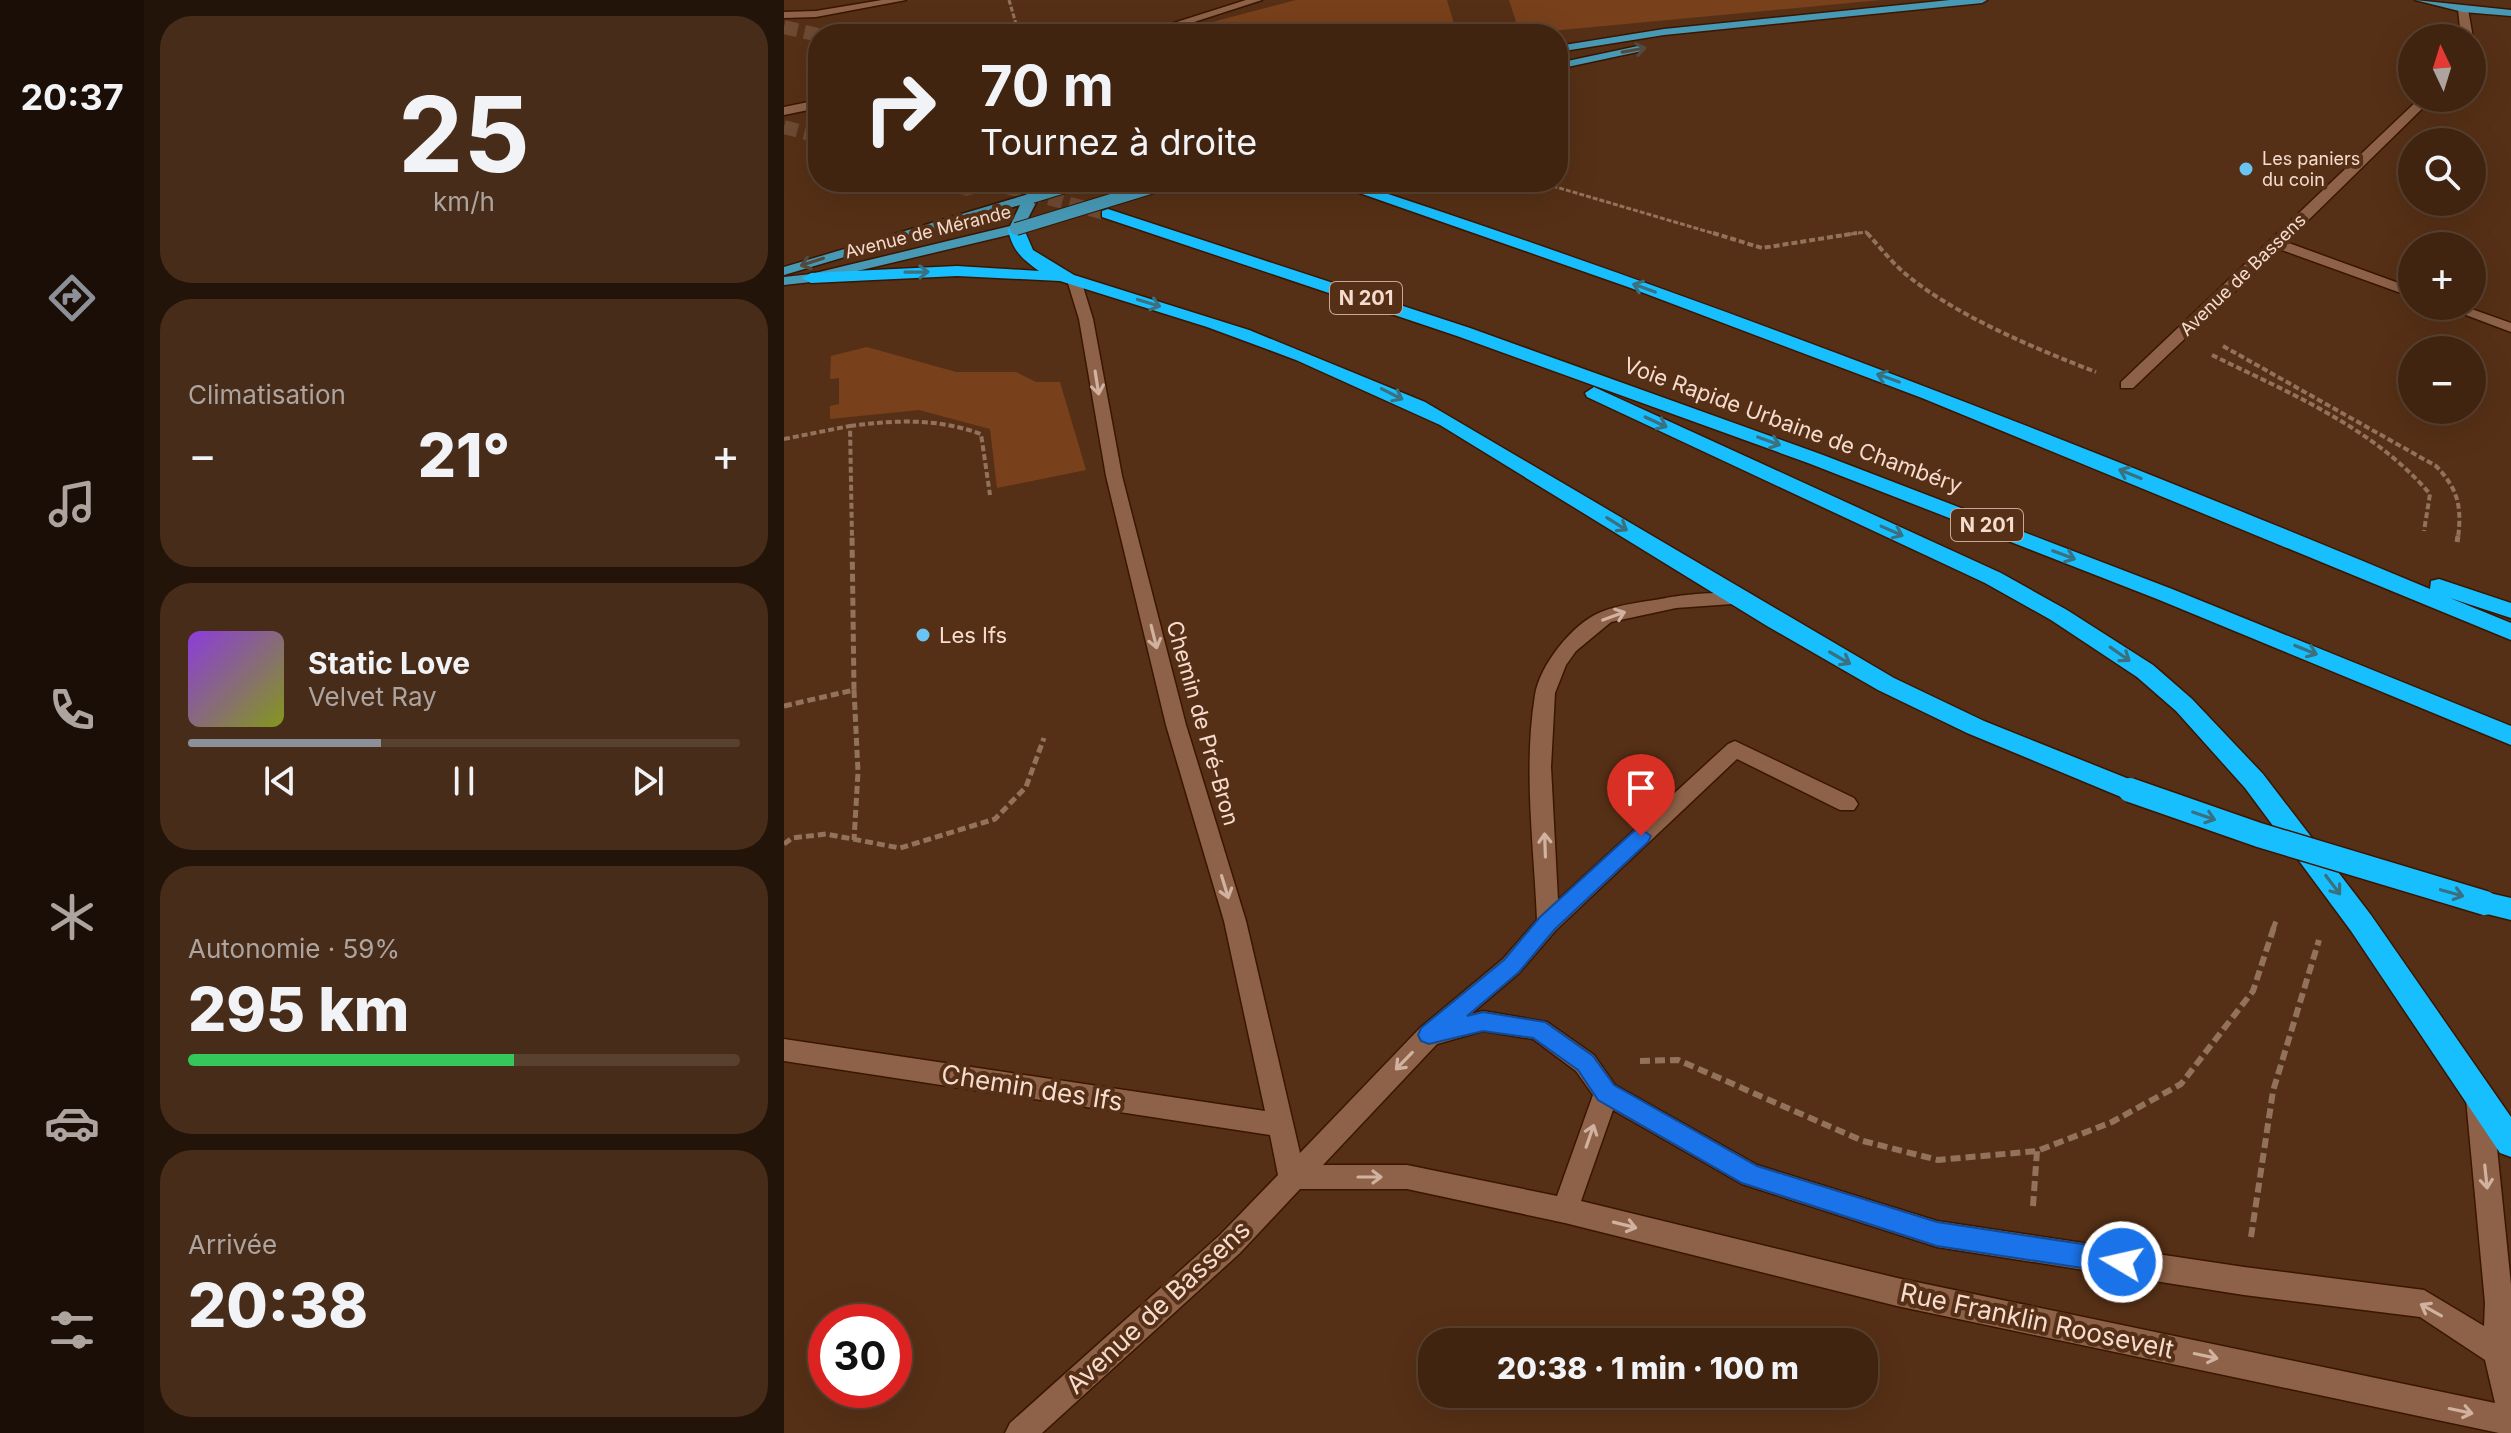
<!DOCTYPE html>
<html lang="fr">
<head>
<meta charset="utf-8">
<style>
	:root { --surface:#402410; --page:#472c19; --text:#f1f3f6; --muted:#aea49f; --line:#594130; --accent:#8c9099 }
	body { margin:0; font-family:Inter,sans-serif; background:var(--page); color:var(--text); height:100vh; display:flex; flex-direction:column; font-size:30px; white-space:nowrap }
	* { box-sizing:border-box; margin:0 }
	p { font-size:26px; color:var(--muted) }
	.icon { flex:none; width:44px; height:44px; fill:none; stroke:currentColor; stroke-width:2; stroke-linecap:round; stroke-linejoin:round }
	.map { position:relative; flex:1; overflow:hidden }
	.details { display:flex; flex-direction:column; gap:16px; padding:16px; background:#231409; width:640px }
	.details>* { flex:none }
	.banner { position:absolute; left:24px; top:24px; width:760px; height:168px; border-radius:32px; box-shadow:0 8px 32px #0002,0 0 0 2px var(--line); background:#402410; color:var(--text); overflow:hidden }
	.needle { width:52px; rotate:356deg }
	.fabs { position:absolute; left:1614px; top:24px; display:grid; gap:16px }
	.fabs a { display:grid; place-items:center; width:88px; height:88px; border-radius:50%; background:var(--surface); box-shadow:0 8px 32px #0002,0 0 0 2px var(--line); font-size:40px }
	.speed { position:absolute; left:24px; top:1304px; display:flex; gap:16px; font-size:40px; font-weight:700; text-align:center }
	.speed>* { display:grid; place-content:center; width:104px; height:104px; border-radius:50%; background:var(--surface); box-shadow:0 8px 32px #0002,0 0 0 2px var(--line); line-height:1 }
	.speed .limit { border:12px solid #d22; background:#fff; color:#111 }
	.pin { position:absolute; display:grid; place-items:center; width:68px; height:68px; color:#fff; margin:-82px -34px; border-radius:50% 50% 50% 0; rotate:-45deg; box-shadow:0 0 8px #0007 }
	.pin .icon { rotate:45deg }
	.me { position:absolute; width:88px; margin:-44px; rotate:279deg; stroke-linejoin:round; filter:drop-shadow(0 0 6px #0008) }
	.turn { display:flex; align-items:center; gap:28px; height:168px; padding:0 40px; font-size:36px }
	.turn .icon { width:104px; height:104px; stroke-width:2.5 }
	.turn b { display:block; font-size:56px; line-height:68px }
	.big { font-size:60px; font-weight:800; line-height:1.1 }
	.details .tile { flex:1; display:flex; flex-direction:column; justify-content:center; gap:12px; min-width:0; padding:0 28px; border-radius:32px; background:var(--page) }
	.details .dial { align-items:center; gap:0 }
	.dial b { font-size:104px; line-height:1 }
	.song { display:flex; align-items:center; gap:24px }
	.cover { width:96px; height:96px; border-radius:12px; background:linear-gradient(135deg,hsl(270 70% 55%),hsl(70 70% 35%)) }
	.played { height:8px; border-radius:4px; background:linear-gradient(90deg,var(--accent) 35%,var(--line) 35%) }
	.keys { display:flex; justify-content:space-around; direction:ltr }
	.heat { display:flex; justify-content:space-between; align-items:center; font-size:44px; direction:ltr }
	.charge { height:12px; border-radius:6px; background:linear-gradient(90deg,#34c759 59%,var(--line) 0) }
	.trip { position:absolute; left:634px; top:1328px; width:460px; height:80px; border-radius:32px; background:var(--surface); box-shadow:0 8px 32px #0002,0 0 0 2px var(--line); font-weight:800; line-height:80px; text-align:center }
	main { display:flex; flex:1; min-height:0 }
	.dock { display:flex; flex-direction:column; width:144px; justify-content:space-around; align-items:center; background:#1a0e06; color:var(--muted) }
	.dock .icon { width:56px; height:56px }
	.dock .current { color:var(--accent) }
	.dock b { font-size:36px; color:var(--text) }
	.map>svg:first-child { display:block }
	.green { fill:#78411c }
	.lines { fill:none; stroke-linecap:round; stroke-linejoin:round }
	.highway-tunnel { stroke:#6e4a32; stroke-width:14; stroke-dasharray:14 7; stroke-linecap:butt }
	.minor-casing { stroke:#3a1600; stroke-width:3 }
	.major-casing { stroke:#3a1600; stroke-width:3 }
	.highway-casing { stroke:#3a1600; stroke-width:3 }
	.path-far3 { stroke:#93725c; stroke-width:3; stroke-dasharray:5 2; stroke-linecap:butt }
	.path-far2 { stroke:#93725c; stroke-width:4; stroke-dasharray:6 3; stroke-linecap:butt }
	.path-far1 { stroke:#93725c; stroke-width:5; stroke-dasharray:8 4; stroke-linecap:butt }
	.path { stroke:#93725c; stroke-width:6; stroke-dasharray:10 5; stroke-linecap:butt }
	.minor { fill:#8d6248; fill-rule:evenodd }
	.major { fill:#479ab6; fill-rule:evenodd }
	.highway { fill:#18bfff; fill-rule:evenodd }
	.major-bridge-casing { stroke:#3a1600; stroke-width:14; stroke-linecap:butt }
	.highway-bridge-casing { stroke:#3a1600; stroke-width:27; stroke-linecap:butt }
	.major-bridge { stroke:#479ab6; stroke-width:12 }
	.highway-bridge { stroke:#18bfff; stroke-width:24 }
	.oneway { stroke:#524a3e }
	.oneway2 { stroke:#3a707f }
	.oneway3 { stroke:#d1b19f }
	.route { fill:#1a73e8; stroke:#114b97; stroke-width:2 }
	.poi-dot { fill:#69c4f1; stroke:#563016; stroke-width:3 }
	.labels { text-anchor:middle; stroke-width:8; stroke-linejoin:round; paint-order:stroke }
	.far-poi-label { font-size:18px; fill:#f5dcce; stroke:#563016; text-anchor:start }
	.far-street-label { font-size:18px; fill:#f5dcce; stroke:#563016 }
	.shield { fill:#563016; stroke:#c5a897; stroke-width:2 }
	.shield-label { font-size:20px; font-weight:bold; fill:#f5dcce }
	.street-label { font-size:22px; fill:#f5dcce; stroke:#563016 }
	.poi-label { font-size:22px; fill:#f5dcce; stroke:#563016; text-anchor:start }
	.near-street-label { font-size:26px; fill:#f5dcce; stroke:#563016 }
</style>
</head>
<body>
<main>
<nav class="dock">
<b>20:37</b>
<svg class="icon current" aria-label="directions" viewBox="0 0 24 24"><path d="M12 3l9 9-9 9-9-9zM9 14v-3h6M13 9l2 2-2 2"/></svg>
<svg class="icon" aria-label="music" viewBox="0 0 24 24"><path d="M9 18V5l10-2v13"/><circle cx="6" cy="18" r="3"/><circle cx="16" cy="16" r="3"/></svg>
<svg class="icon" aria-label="phone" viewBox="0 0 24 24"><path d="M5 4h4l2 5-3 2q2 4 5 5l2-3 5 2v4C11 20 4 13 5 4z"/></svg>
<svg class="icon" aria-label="climate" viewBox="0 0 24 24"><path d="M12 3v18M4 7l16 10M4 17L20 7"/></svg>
<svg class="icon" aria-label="car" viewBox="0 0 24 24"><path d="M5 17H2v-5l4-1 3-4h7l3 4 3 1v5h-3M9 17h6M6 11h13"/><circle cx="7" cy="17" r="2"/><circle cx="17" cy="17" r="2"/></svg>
<svg class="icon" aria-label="filters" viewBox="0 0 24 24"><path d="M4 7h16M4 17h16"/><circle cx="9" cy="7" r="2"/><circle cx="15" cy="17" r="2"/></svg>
</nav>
<section class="details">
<div class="tile dial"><b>25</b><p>km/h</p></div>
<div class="tile"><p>Climatisation</p>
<div class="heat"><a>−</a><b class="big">21°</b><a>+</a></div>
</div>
<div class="tile">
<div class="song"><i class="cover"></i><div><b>Static Love</b><p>Velvet Ray</p></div></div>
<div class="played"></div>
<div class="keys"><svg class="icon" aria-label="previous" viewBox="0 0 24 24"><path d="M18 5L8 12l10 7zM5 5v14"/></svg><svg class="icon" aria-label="pause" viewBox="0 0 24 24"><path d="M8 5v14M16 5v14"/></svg><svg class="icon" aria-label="next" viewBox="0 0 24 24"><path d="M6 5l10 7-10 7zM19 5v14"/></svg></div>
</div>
<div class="tile"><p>Autonomie · 59%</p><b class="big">295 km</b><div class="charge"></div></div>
<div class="tile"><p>Arrivée</p><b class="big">20:38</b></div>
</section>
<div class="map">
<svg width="1727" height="1433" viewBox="0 0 1727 1433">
	<rect width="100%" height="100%" fill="#563016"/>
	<path class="green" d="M512,0H663L673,34H383Z
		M725,0H1097L736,34Z
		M136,182H230L183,196Z
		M83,347L172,372H232L252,382H276L302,470L213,488L206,429L135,410L46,419V406L55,404V378L46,379L47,356Z"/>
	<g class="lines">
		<path class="highway-tunnel" d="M0,27L34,35
			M0,127L34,136
			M204,182L324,214"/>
		<defs>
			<path id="minor" d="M98,0H122L32,17L0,18V12L32,11Z
				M462,0H478L373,34H355Z
				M1679,6L1684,9L1689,38L1688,39L1677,38L1674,9Z
				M1636,98H1649L1502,242L1628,288V297L1495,249L1349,388H1337V382Z
				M34,100V108L0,115V107Z
				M290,276L297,280L309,319L338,476L402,725L462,921L516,1153L636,1028L719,959L753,920C750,847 739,768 751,695C756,665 788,624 817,612C836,604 861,602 882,598C897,595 956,588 964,599L962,603L892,608L827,622L792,651L782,665L771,693L767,767L774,900L944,744L951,741L1070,798L1074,804L1070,810H1056L953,759L772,930L735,973L687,1014L699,1011L763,1022L810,1055L831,1085L973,1165L1153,1221L1460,1267L1640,1290L1700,1326L1701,1303L1682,1099L1686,1091L1695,1088L1704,1091L1708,1099L1727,1285V1433H1715L1113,1306L781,1223L623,1189H516L456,1253L258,1433H221L226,1423L436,1235L494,1175L486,1135L0,1061V1039L481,1111L440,921L382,725L322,476L295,319L283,280ZM699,1031L749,1039L792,1071L809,1095L773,1196L623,1165H539L653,1044ZM829,1110L958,1184L1153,1247L1460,1295L1636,1317L1701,1360L1711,1403L1113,1278L797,1201Z
				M1658,306H1679L1727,323V332Z"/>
			<path id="major" d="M1166,0H1203L1198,3L880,35L774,52V46L880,29Z
				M1631,0L1727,10V16L1679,12Z
				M854,46L858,47V51L774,69V63Z
				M248,193L255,197L237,232L27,282L0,285V277L27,274L226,226L236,205L0,275V267Z"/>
			<path id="highway" d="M544,182H568C933,302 1291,441 1646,589L1647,581L1655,579L1727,603V618L1666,598L1727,623V640L1138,398L844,287Z
				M324,209L686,328L1039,455L1388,589L1727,726V745L1373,599L1024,463L673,336L318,217V211Z
				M232,224L240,229L249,250L290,275L465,330L641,402L1110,678L1200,721L1355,783L1359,790L1355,797H1337L1183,733L1094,690L983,626L656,425L512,360L423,327L276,281L173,276L27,283L18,278L27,273L173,266L255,271C238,259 228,250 224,229Z
				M810,387L1217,573L1283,610L1369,665L1408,699L1479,774L1587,915L1727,1117V1157L1716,1153L1567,931L1461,788L1392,711L1353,677L1267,620L1201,583L803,397L801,393Z
				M1701,892L1727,898V920L1691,911L1688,903L1691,895Z"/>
		</defs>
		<use href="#minor" class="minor-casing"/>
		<use href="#major" class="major-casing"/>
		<use href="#highway" class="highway-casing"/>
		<path class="path-far3" d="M225,0L235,34
			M755,182L935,235
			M1060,235L1082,232L1085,235"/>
		<path class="path-far2" d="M929,233L978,248L1073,233
			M1083,233C1094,245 1105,259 1117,270C1165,313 1252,349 1312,372
			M1439,346L1652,466C1674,489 1678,506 1674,538
			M1428,355C1505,393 1589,427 1646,494L1640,531
			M66,426C112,420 153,418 197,434L206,495
			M0,439L66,426L68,538"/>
		<path class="path-far1" d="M1673,542L1674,536
			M70,690L74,772L70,840
			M0,706L70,690L68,536
			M0,844L8,838L42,834L116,848L211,819L242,787L260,738
			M1489,929L1492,921"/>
		<path class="path" d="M856,1061L894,1060L1079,1141L1154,1160L1253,1151L1328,1122L1397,1084L1469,991L1490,927
			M1249,1206L1253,1151
			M1467,1237L1489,1091L1535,940"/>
		<use href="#minor" class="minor"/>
		<use href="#major" class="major"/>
		<use href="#highway" class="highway"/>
		<defs>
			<path id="major-bridge" d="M248,197L297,182
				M232,229L386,182"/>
			<path id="highway-bridge" d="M1346,790L1475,835L1701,903"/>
		</defs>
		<use href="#major-bridge" class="major-bridge-casing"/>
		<use href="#highway-bridge" class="highway-bridge-casing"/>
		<use href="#major-bridge" class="major-bridge"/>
		<use href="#highway-bridge" class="highway-bridge"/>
	</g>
	<defs><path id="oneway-shaft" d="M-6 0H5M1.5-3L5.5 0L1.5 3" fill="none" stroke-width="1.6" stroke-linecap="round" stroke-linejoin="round" transform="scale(2)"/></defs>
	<g class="oneway">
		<use href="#oneway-shaft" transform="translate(850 50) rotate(-10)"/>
		<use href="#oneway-shaft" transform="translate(28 262) rotate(162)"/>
	</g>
	<g class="oneway2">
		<use href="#oneway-shaft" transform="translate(133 272) rotate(-1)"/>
		<use href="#oneway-shaft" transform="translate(860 288) rotate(-160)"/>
		<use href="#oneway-shaft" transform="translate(365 303) rotate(17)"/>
		<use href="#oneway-shaft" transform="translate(1104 378) rotate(-160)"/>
		<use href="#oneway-shaft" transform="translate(608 394) rotate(27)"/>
		<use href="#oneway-shaft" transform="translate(872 422) rotate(25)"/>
		<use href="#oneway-shaft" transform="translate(985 441) rotate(20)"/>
		<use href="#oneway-shaft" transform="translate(1346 474) rotate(-158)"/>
		<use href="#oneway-shaft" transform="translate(833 524) rotate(32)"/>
		<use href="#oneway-shaft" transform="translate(1108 531) rotate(24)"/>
		<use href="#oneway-shaft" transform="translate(1280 555) rotate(21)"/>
		<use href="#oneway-shaft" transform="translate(1522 650) rotate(22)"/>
		<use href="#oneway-shaft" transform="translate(1336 654) rotate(35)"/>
		<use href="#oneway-shaft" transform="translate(1056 658) rotate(30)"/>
		<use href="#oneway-shaft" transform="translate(1420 816) rotate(19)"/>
		<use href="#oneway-shaft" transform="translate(1549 885) rotate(53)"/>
		<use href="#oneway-shaft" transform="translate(1668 893) rotate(16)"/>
	</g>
	<g class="oneway3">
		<use href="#oneway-shaft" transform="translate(313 383) rotate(81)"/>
		<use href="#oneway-shaft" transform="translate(830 616) rotate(-20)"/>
		<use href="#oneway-shaft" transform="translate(370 637) rotate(76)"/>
		<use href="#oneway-shaft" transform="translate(761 845) rotate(-92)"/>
		<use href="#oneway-shaft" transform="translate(441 887) rotate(73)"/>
		<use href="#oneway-shaft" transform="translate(620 1061) rotate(134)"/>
		<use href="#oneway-shaft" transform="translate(806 1136) rotate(-71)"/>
		<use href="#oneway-shaft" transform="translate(586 1177)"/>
		<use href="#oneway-shaft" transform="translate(1702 1177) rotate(84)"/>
		<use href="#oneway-shaft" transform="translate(841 1225) rotate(14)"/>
		<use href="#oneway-shaft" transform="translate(1647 1310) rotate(-151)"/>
		<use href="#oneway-shaft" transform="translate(1422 1356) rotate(12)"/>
		<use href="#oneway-shaft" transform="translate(1677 1411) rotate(12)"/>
	</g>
	<path class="route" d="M857,829L867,836L864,842L771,929L735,972L683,1016L699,1012L761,1022L809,1056L830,1085L973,1166L1153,1222L1338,1250L1346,1253L1350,1262L1346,1270L1338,1274L1153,1246L958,1183L814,1100L794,1070L749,1038L699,1031L645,1044L637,1041L634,1035L637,1028L720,960L756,917L850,831Z"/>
	<g class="poi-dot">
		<circle cx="1462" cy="169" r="8"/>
		<circle cx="139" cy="635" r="8"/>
	</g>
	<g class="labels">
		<g class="far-poi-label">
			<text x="1478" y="165">Les paniers<tspan x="1478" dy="21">du coin</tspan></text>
		</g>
		<g class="far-street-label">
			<text transform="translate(144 232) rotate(-14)" y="6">Avenue de Mérande</text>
			<text transform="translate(1459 275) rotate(-44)" y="6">Avenue de Bassens</text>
		</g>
		<g class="shield">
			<rect x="546" y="282" width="72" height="32" rx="6"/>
			<rect x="1167" y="509" width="72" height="32" rx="6"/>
		</g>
		<g class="shield-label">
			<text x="582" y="305">N 201</text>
			<text x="1203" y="532">N 201</text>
		</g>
		<g class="street-label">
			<text transform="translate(1009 425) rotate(20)" y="8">Voie Rapide Urbaine de Chambéry</text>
			<text transform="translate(419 723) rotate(74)" y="8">Chemin de Pré-Bron</text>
		</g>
		<g class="poi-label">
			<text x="155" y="643">Les Ifs</text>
		</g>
		<g class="near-street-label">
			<text transform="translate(248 1088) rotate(9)" y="9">Chemin des Ifs</text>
			<text transform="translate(374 1307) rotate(-43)" y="9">Avenue de Bassens</text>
			<text transform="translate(1253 1321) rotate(12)" y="9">Rue Franklin Roosevelt</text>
		</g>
	</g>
</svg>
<div class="fabs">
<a><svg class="needle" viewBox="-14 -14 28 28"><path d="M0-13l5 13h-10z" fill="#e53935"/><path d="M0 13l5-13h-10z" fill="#aea49f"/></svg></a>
<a><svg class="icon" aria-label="search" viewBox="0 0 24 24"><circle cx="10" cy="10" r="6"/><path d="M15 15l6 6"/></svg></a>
<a>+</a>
<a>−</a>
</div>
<div class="speed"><div class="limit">30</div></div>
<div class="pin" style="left:857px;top:836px;background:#d93025"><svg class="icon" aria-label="arrive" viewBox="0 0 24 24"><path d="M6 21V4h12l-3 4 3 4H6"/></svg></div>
<svg class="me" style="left:1338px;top:1262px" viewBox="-20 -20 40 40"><circle r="17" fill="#1a73e8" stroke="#fff" stroke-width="3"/><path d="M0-11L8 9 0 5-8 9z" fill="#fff"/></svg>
<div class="trip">20:38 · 1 min · 100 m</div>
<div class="banner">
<div class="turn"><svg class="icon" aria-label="right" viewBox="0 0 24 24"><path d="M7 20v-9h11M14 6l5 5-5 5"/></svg><div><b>70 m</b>Tournez à droite</div></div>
</div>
</div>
</main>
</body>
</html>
